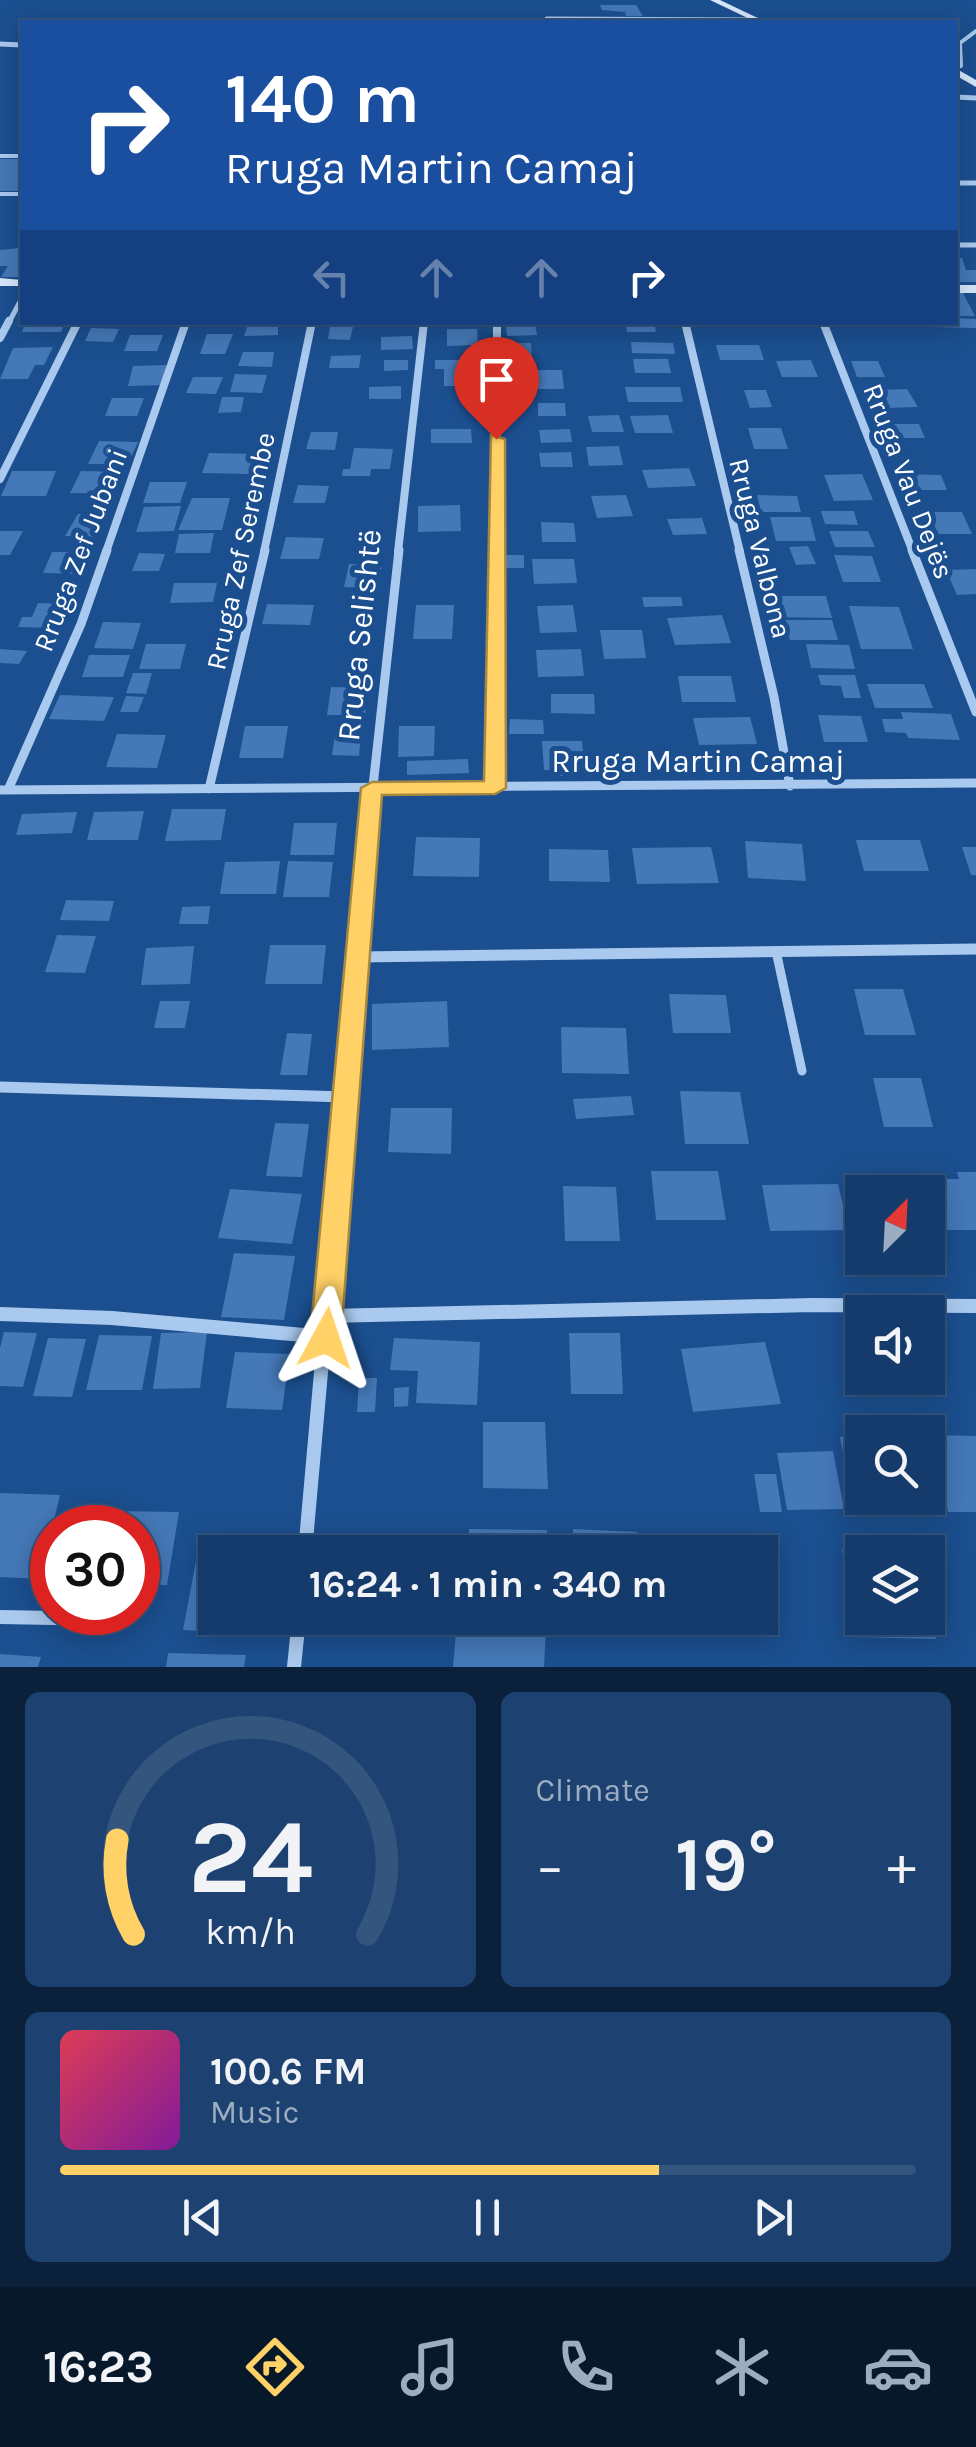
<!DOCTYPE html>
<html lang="en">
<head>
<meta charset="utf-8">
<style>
	:root { --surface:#143b6b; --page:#1d4271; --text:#f1f3f6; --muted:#9dadc1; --line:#33557e; --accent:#ffd166 }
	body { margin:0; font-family:Karla,sans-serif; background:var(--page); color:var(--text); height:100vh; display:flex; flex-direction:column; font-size:38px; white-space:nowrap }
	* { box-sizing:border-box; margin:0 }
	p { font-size:32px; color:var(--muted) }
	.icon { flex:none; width:55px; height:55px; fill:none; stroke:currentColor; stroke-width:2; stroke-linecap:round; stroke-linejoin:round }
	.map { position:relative; height:1667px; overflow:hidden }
	.details { display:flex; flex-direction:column; gap:25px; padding:25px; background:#0b203b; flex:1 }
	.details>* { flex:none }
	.banner { position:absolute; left:20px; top:20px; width:938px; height:305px; border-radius:0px; box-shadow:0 5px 25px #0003,0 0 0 2px var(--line); background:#1a4fa0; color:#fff; overflow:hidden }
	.needle { width:65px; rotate:24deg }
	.buttons { position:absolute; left:845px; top:1175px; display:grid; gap:20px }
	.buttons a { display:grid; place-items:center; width:100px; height:100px; border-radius:0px; background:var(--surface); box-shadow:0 5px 25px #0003,0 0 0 2px var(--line); font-size:50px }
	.speed { position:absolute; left:30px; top:1505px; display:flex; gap:20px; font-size:50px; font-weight:700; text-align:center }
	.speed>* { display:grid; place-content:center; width:130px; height:130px; border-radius:50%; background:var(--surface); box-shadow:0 5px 25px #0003,0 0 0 2px var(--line); line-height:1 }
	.speed .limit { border:15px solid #d22; background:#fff; color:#111 }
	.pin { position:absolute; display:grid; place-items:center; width:85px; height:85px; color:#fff; margin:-102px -42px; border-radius:50% 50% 50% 0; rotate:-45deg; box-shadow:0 0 10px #0007 }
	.pin .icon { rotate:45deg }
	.me { position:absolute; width:110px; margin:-55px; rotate:5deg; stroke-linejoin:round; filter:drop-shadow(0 0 8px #0008) }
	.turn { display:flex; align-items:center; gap:35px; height:210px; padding:0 40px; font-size:45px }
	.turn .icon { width:130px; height:130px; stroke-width:2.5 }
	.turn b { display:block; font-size:70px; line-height:85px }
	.lanes { display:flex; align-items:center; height:95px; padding:0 40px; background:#0003; justify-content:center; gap:50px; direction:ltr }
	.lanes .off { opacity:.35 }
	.big { font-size:75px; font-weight:700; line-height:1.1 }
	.details .widget { flex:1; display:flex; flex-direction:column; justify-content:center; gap:15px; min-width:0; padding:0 35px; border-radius:15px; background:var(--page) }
	.details .dial { align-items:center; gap:0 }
	.dial svg { height:260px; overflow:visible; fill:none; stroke:var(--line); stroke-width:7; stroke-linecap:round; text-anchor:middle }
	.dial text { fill:var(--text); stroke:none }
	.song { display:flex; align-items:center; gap:30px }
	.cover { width:120px; height:120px; border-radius:15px; background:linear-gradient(135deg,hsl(350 70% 55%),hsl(290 70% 35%)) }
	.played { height:10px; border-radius:5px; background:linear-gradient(90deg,var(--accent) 70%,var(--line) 70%) }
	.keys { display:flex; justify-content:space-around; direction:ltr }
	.heat { display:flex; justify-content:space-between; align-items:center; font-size:55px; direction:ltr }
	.details .tiles { flex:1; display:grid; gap:25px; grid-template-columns:1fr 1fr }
	.widget:last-child { grid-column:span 2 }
	.trip { position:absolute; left:198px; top:1535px; width:580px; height:100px; border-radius:0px; background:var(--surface); box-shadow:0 5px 25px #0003,0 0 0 2px var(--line); font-weight:700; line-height:100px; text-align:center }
	.menu { display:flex; height:160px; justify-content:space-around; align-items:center; background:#08182b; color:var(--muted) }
	.menu .icon { width:70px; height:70px }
	.menu .selected { color:var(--accent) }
	.menu b { font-size:45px; color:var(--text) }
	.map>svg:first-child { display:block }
	.building { fill:#4478b7 }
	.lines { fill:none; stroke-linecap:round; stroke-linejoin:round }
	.lane-far1 { stroke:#a9c9ee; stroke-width:4 }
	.lane { stroke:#a9c9ee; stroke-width:9 }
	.street-far4 { stroke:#a9c9ee; stroke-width:5 }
	.street-far3 { stroke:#a9c9ee; stroke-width:8 }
	.street-far2 { stroke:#a9c9ee; stroke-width:9 }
	.street-far1 { stroke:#a9c9ee; stroke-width:11 }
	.street { stroke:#a9c9ee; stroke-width:14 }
	.secondary { fill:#d6e6fa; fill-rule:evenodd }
	.route { fill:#ffd166; stroke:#a68842; stroke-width:2.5 }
	.labels { text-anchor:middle; stroke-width:10; stroke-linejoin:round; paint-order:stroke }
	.far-street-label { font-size:28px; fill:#fff; stroke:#1b4f8f }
	.street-label { font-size:32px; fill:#fff; stroke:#1b4f8f }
</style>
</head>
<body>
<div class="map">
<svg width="976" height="1667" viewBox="0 0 976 1667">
	<rect width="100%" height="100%" fill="#1b4f8f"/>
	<path class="building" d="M600,5H636L643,16H626L625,12L602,10Z
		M0,159H22V191H0Z
		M19,248H22V277H1L8,266H0V250Z
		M955,258H962L966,270H976V282H955Z
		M955,293H963L975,316H955Z
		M955,318L976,319V328L935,327L933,322H955Z
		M26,322H65L61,332H22Z
		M249,322H278V335L244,336Z
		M625,322H654L656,332H627Z
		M506,325H535L537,335L507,336Z
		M330,327H353L350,340L328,339Z
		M91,328L119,329L113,342L85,341Z
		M447,329H477L478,345L447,346Z
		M207,334H233L225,354H200Z
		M130,335H163L157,351H124Z
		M412,336L413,349L381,350V337Z
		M631,342L673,343L675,354L632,353Z
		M511,343H531L532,359H511Z
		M716,345H759L764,360H720Z
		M53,347L44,365H35L28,379H0L13,348Z
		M243,352H274L272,367L238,366Z
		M361,355L359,368H329L331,356Z
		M633,359H668L671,373H635Z
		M384,360H408V370L384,371Z
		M435,360H481L482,386H444V369H435Z
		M811,360L818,377H782L776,361Z
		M851,361H878L885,377H857Z
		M168,365L163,385L128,386L133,366Z
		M527,370H562L564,389H528Z
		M235,374L267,375L262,393L230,392Z
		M193,377H223L216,394L186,393Z
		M401,386V399H369V387Z
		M625,387H680L683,402H628Z
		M907,389L918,407L886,408L875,390Z
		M744,390H766L772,407L750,408Z
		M222,397H244L241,412L218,413Z
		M112,398H144L137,416H105Z
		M538,403H565L566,416H538Z
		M619,415L624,432H592L588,416Z
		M668,415L673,433H635L630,416Z
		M888,424H919L925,438H894Z
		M748,428H781L788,449H754Z
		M431,429H471L472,443H431Z
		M570,429L572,442L541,443L539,430Z
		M311,432H338L335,450L306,449Z
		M99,441L138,442L128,464H88Z
		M619,446L623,465L589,466L586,447Z
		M354,448L393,449L390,469H371L370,476H342L343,469H350Z
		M571,452L573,467H541L539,453Z
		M209,453L256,454L251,474L202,473Z
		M689,468L696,486L648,488L642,470Z
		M12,471H56L46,496H1Z
		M81,471L124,472L115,494L70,493Z
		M862,474L873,500L834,501L824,475Z
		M902,474L941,475L947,490H908Z
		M150,482H187L180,503H143Z
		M298,485L329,486L325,503H293Z
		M626,495L633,516L597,518L591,496Z
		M757,495L797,496L801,512H761Z
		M192,498H230L222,530H178Z
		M460,505L461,531L418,532V506Z
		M181,506L174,531L136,532L144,507Z
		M821,511H854L858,525L825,524Z
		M929,512H962L972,534H938Z
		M78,514L108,515L95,537L65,536Z
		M770,517H810L816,541H776Z
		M702,518L707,534L673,535L667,519Z
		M541,522L574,523L576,542H542Z
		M0,531H23L10,555H0Z
		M829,531H868L875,547H835Z
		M214,533L210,553H175L179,534Z
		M286,537L324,538L319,559H280Z
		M808,546L816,564L796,565L789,547Z
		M52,552H94L86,574L43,573Z
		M139,553L165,554L159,571H132Z
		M502,555H524V568H502Z
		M834,555L872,556L881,582H843Z
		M532,559H574L577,583L534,584Z
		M349,564L382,565L378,588L344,587Z
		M976,569V594L957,595L946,570Z
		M174,583H217L213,602L170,603Z
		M776,596H826L832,618L781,617Z
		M642,597H681L683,606L644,607Z
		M38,603L66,604L56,628L18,627L22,617H32Z
		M267,604L314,605L310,625L262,624Z
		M416,605H454L452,639H413Z
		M573,605L577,632L540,633L537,606Z
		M849,606L899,607L913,649H861Z
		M722,615L731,643L675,645L667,618Z
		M785,620H832L838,640H790Z
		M103,622L141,623L133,649L94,648Z
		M600,630H642L646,658L604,659Z
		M146,644H186L180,669H139Z
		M806,644L849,645L855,669L811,668Z
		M0,649L27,651L19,664L0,663Z
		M581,649L584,676L538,677L536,650Z
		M89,655H130L123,677H82Z
		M133,673H152L146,694L126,693Z
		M818,675H855L861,698H844L841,686L821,685Z
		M678,676H731L736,702H682Z
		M867,684H924L933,708H875Z
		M331,687L368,688L365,715H327Z
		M551,694H594L595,714L551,713Z
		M60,695L114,697L104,721L49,719Z
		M126,696L144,697L138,712H120Z
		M901,712L951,714L960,740L908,738L906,733L885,732L882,719H903Z
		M818,715L861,716L868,742H824Z
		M750,717L757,744L699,745L693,718Z
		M510,719L543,720L544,734H509Z
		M245,726H288L283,758H239Z
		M399,726H435L434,756L398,757Z
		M117,734L166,735L157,768L106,767Z
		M335,734L361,735L359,756L332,755Z
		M542,741H582L585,769H574V776H557V770H544Z
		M468,759L469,773L407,775V761Z
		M172,809H226L221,840L165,841Z
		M144,811L138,840H87L94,812Z
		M77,812L72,833L16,835L22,814Z
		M294,823H337L334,855H290Z
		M416,837L480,838L479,877L413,876Z
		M856,840H920L929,871H864Z
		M745,841L802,844L806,881L748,878Z
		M711,847L719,883L637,884L632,848Z
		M962,847H976V875H971Z
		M549,849L608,850L610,882L549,881Z
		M280,861L276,894H220L225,862Z
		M288,861L333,862L329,897H283Z
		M66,900L114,901L109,921L60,920Z
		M210,906L208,924H179L182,907Z
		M57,935L96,936L85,973L45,972Z
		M270,945H326L322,984H265Z
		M194,946L190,984L141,985L146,948Z
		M854,989H903L916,1035H865Z
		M669,994L726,995L731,1033H673Z
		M160,1001H190L185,1028H154Z
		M447,1001L449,1047L372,1050V1004Z
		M561,1027L626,1028L629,1074L562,1073Z
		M287,1033L312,1034L307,1075H280Z
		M873,1078H921L933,1127H884Z
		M680,1091L740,1092L749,1144H685Z
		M631,1096L634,1115L576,1119L573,1099Z
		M391,1108H452L451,1154L388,1152Z
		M275,1123L309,1124L302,1177L266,1176Z
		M651,1171H718L726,1220H656Z
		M957,1172H976V1230H931L928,1192H921L918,1179H959Z
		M838,1184L849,1230L770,1231L762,1185Z
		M563,1186L616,1187L620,1241H565Z
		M230,1189L302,1194L292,1244L218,1238Z
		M234,1253L295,1256L284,1320L221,1317Z
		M4,1332L37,1333L23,1387L0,1386V1348Z
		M207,1332L200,1388L153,1389L161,1333Z
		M569,1333H620L623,1394H571Z
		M99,1335L152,1336L142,1390H86Z
		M48,1338L86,1339L72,1397L33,1396Z
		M394,1338L480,1342L477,1405L416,1403L418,1371L390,1370Z
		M765,1342L781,1404L693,1412L681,1349Z
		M235,1352L290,1354L282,1410L226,1408Z
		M359,1378H377L375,1412H357Z
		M409,1387L408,1406L394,1407V1388Z
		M483,1422H545L548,1489L483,1488Z
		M931,1435L976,1436V1512H948Z
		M840,1437H862V1498H927L930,1510H854Z
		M833,1451L844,1509L787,1510L777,1453Z
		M754,1474H776L782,1512H760Z
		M0,1493L60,1495L40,1579L0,1577Z
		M115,1511L179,1512L167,1585L138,1584V1528H111Z
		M469,1529L547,1530V1552H468Z
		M573,1529L637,1532L638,1552H573Z
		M842,1549H862V1618H928L929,1604L936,1639L856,1637Z
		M198,1550L215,1551V1618H269L266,1634L183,1630Z
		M457,1621L546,1629L544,1667H453Z
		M168,1653L246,1655L244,1667H166Z
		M0,1654L41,1657L38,1667H0Z"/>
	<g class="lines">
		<path class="lane-far1" d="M955,67L961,66L960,43L976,31
			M0,156H22
			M0,194H22"/>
		<path class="lane" d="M776,951L802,1071"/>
		<path class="street-far4" d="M547,19L757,20
			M0,44L22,45
			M955,97L976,98
			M955,183H976
			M955,245H976
			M8,324L22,298"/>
		<path class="street-far3" d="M685,322L740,552
			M823,322L913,552
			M0,338L9,321
			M0,479L78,322
			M106,552L186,322
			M264,552L312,322
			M398,552L424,322
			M496,552L497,322"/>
		<path class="street-far2" d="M739,550L774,697L790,786
			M912,550L976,712
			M495,787L496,550
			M209,789L265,550
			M0,790L976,783
			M8,790L81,624L107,550
			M367,841L399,550"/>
		<path class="street-far1" d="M358,957L976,949
			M0,1087L346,1097
			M335,1206L368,838"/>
		<path class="street" d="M0,1314L112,1318L326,1337
			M328,1316L812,1305L976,1306
			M305,1552L336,1204
			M0,1617L109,1619
			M294,1667L299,1618"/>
		<path class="secondary" d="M710,0H720L766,22H756Z
			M955,68L976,80V87L955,75Z
			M0,278L22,280V286H0Z
			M955,285H976V293H955Z"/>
	</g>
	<path class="route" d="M491,435L505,439L506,788L495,794L382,795L341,1338L337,1347L326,1351L315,1347L310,1338L361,788L372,782L484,781Z"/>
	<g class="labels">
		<g class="far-street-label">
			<text transform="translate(909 481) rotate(69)" y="10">Rruga Vau Dejës</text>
			<text transform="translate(761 548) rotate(76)" y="10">Rruga Valbona</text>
			<text transform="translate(80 550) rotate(-69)" y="10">Rruga Zef Jubani</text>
			<text transform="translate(240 551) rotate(-78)" y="10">Rruga Zef Serembe</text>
		</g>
		<g class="street-label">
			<text transform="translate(359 635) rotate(-84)" y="11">Rruga Selishtë</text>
			<text x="698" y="772">Rruga Martin Camaj</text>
		</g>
	</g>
</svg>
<div class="buttons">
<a><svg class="needle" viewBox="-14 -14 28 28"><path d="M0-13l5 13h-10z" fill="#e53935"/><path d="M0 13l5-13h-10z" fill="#9dadc1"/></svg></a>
<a><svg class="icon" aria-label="sound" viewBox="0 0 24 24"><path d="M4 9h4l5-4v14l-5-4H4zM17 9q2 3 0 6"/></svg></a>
<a><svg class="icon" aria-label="search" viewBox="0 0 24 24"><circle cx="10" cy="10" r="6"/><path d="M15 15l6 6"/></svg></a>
<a><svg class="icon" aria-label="layers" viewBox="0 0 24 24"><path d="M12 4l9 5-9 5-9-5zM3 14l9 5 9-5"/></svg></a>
</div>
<div class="speed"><div class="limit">30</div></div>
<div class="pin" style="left:496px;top:439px;background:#d93025"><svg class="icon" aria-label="arrive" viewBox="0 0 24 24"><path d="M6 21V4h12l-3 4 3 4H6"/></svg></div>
<svg class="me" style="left:326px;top:1338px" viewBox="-20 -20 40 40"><path d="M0-17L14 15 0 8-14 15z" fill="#ffd166" stroke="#fff" stroke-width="4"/></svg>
<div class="trip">16:24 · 1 min · 340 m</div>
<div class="banner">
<div class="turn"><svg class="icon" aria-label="right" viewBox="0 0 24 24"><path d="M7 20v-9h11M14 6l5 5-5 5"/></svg><div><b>140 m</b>Rruga Martin Camaj</div></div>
<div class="lanes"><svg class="icon off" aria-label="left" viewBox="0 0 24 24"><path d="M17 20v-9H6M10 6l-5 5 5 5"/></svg><svg class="icon off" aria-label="ahead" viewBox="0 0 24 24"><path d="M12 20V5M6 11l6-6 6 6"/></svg><svg class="icon off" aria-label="ahead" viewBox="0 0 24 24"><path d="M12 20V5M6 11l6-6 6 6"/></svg><svg class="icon" aria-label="right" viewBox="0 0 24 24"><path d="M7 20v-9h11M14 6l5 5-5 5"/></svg></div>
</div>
</div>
<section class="details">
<div class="tiles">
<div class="widget dial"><svg viewBox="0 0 100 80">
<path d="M14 69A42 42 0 1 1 86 69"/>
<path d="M14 69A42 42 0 0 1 9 40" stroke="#ffd166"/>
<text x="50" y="56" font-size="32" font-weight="700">24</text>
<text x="50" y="72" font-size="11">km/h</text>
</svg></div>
<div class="widget"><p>Climate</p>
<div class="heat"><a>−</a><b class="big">19°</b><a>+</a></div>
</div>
<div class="widget">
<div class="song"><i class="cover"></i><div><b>100.6 FM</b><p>Music</p></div></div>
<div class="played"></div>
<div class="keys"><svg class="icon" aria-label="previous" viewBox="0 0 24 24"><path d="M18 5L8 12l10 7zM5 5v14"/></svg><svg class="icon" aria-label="pause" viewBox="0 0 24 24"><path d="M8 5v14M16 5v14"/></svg><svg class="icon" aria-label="next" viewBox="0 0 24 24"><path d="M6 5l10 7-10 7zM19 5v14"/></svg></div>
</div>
</div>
</section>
<nav class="menu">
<b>16:23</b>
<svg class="icon selected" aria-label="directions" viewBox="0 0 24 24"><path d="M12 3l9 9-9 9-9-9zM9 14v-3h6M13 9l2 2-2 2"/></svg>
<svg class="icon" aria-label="music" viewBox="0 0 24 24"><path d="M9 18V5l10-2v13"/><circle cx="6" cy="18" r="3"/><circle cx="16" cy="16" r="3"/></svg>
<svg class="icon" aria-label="phone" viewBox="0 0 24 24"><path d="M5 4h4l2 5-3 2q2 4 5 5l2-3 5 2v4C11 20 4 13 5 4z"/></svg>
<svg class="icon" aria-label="climate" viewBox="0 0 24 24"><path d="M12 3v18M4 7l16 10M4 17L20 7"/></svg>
<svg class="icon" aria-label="car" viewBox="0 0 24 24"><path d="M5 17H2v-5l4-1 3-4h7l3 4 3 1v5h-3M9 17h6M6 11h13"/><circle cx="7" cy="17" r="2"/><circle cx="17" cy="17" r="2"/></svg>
</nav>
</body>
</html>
